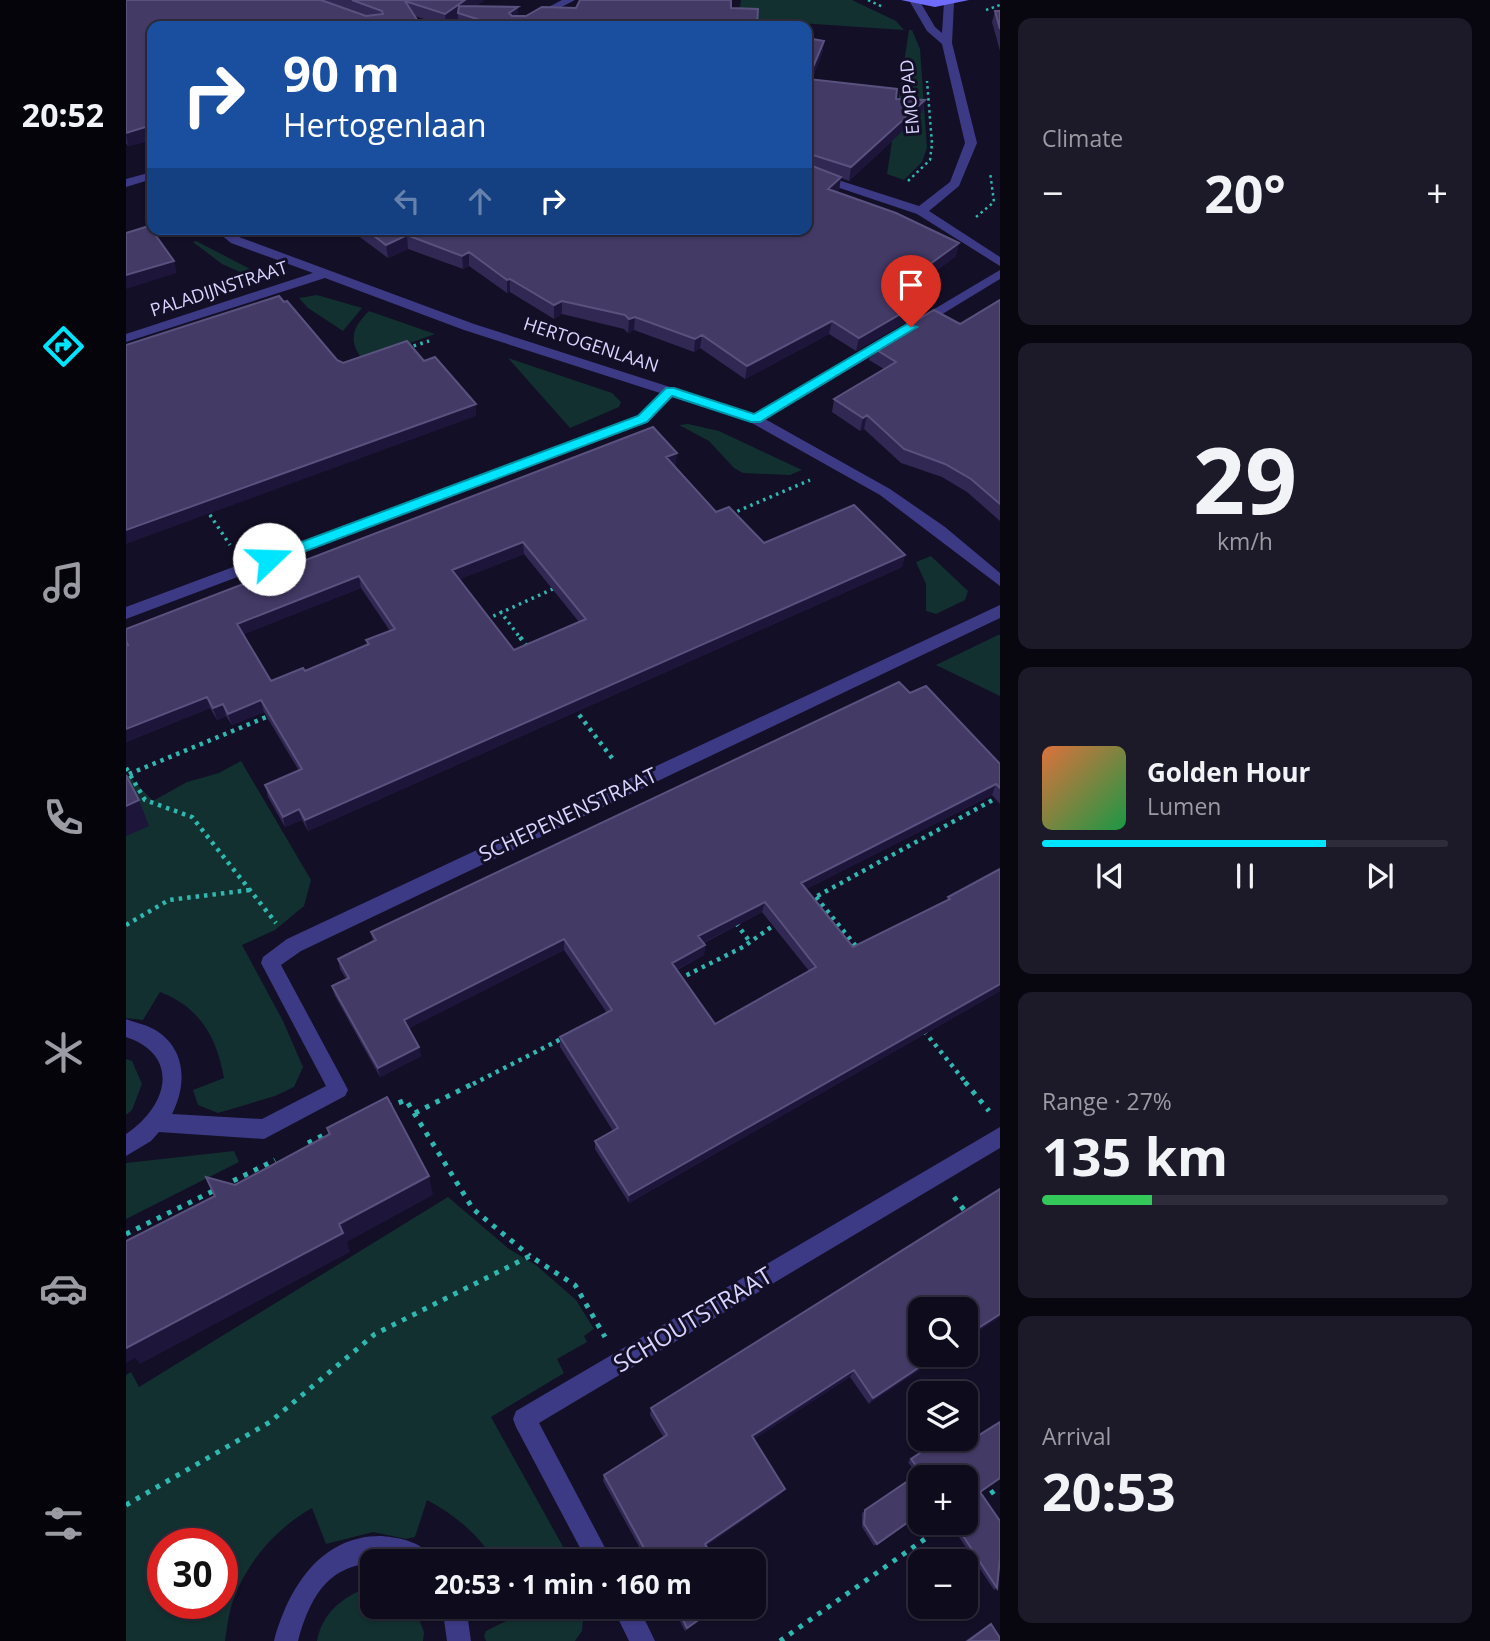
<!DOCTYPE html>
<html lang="en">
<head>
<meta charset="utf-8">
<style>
	:root { --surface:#0e0b1c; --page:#1c1929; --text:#f1f3f6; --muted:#9b9ba3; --line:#2e2b3b; --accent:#00e5ff }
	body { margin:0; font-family:"Open Sans",sans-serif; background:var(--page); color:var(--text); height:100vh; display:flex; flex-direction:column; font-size:26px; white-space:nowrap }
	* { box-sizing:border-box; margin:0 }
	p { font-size:23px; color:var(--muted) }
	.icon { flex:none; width:38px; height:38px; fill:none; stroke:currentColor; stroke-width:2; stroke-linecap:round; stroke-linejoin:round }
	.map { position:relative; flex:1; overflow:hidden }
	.sheet { display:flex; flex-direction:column; gap:18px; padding:18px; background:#08060f; width:490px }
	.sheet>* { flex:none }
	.guide { position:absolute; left:21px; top:21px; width:665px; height:214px; border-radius:14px; box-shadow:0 2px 5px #0004,0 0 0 2px var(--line); background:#1a4fa0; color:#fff; overflow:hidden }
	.controls { position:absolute; left:782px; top:1297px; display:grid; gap:14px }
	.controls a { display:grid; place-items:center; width:70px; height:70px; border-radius:14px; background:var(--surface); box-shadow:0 2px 5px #0004,0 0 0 2px var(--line); font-size:35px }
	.speed { position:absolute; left:21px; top:1528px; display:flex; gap:14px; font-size:35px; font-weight:700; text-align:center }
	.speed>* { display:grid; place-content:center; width:91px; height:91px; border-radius:50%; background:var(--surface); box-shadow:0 2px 5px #0004,0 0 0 2px var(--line); line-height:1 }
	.speed .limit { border:10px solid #d22; background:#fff; color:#111 }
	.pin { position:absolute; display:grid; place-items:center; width:60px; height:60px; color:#fff; margin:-72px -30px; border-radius:50% 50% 50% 0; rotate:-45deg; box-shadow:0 0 7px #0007 }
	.pin .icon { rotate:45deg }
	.me { position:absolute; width:77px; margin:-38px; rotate:69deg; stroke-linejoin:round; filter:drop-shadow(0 0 5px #0008) }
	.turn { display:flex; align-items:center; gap:24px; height:147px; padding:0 21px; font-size:32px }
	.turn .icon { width:91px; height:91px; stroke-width:2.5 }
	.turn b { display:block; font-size:49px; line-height:60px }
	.lanes { display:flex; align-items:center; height:66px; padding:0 21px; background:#0003; justify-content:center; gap:35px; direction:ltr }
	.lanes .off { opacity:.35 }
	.big { font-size:52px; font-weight:700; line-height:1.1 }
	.sheet .tile { flex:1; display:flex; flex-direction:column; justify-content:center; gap:10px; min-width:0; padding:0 24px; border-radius:14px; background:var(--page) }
	.sheet .dial { align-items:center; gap:0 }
	.dial b { font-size:91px; line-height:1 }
	.song { display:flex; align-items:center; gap:21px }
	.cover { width:84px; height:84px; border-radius:10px; background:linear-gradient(135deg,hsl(20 70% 55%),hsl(140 70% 35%)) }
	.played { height:7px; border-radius:4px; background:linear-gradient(90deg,var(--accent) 70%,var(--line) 70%) }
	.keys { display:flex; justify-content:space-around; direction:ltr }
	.heat { display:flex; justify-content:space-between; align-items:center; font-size:38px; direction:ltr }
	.charge { height:10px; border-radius:5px; background:linear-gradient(90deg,#34c759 27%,var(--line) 0) }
	.trip { position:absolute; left:234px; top:1549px; width:406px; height:70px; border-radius:14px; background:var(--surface); box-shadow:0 2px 5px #0004,0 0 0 2px var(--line); font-weight:700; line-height:70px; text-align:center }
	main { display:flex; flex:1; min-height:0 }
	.dock { display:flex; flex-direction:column; width:126px; justify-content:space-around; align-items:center; background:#06040b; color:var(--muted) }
	.dock .icon { width:49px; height:49px }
	.dock .on { color:var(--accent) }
	.dock b { font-size:32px; color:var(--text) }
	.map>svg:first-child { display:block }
	.green { fill:#12302f; fill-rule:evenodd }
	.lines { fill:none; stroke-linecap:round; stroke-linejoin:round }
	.path-far3 { stroke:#2fb8b0; stroke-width:2.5; stroke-dasharray:2.5 3.5; stroke-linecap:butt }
	.path-far2 { stroke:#2fb8b0; stroke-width:3.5; stroke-dasharray:2.5 4.5; stroke-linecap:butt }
	.path-far1 { stroke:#2fb8b0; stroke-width:4.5; stroke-dasharray:3.5 5; stroke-linecap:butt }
	.path { stroke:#2fb8b0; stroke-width:5; stroke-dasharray:4.5 7; stroke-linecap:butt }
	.minor { fill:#3d3a85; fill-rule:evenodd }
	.secondary { fill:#6f6bff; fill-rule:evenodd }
	.wall { fill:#312854; fill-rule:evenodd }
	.shaded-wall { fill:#1d163a }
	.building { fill:#433a66; stroke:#5a527e; stroke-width:2; fill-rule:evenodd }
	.route { fill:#00e5ff; stroke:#0095a6; stroke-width:2 }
	.labels { text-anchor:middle; stroke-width:6; stroke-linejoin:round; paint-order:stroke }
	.far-street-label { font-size:18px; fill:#d9d4ff; stroke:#130f26 }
	.street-label { font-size:21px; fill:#d9d4ff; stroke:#130f26 }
	.near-street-label { font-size:24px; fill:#d9d4ff; stroke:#130f26 }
</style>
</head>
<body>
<main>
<nav class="dock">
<b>20:52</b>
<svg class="icon on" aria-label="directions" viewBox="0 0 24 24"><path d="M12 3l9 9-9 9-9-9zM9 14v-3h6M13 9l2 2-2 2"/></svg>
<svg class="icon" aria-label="music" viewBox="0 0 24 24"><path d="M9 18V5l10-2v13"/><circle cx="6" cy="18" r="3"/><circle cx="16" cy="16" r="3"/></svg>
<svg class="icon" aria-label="phone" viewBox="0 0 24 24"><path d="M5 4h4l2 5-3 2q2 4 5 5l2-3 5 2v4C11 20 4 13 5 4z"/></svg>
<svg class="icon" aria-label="climate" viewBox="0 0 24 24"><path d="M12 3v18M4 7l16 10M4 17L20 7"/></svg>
<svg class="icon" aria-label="car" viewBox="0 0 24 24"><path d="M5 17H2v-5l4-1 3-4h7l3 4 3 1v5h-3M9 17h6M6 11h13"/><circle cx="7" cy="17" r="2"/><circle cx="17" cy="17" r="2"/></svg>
<svg class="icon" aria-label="filters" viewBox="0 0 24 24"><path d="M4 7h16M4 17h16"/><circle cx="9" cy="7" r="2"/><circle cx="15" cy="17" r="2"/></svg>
</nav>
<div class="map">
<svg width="874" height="1641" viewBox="0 0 874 1641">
	<rect width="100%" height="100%" fill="#130f26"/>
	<path class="green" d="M615,0H726L770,21L778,30L612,19Z
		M783,30H786L794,49L801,148L796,162L778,180L761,174Z
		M70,241L128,271L131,277C124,292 109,287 95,285L114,277V272L96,264L67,242Z
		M191,295L236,308L217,331L182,308L173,298Z
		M243,311L309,334L237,360C221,340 227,327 243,311Z
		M382,358L486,393L495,402L493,407L444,428Z
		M562,424L593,431L676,470L664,475L617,473L608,468L583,441L553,425Z
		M805,556L842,591L839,600L810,614L800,611V584L790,562Z
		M874,635V696L810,665L872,635Z
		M115,761L185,880L178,906L149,930L116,945L157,1021L177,1067L168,1087L149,1096L92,1113L72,1105L67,1090L98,1078C91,1038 74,1007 34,992L17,1020L0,1018V773L27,801L61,782L93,773Z
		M0,1059L6,1061L16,1084L6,1110L0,1115Z
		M108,1151L113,1162L0,1219V1163Z
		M322,1197L383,1249L410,1265L450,1300L468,1329L458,1336L461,1342L431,1359L438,1373L365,1417L445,1561H369C351,1533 330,1516 301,1500L289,1537L280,1539L247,1532L200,1544L186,1508C151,1528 123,1559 108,1598C103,1611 101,1627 99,1641H0V1375L5,1372L13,1387ZM37,1544H96V1603H37Z
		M239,1588H247V1606L288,1607L298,1632L297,1641H191C197,1612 214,1600 239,1588Z
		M390,1607H458L456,1631L449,1641H360L358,1636L360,1631L392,1615Z"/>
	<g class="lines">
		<path class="path-far3" d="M742,0L757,7
			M860,10L874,5
			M782,181L804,160L806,144L801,81
			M850,217L868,202L864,172"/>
		<path class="path-far2" d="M281,348L303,341
			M80,509L104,545
			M605,514L684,480
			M374,611L395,639
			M361,619L429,588"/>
		<path class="path-far1" d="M394,637L402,648
			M448,708L489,762
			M0,768L19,800L66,817L150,923
			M3,774L145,715
			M690,897L733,950
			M684,900L874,796
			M610,923L624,942
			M0,925L43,900L124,890
			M553,979L617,947L651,923
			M798,1031L841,1084
			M347,1084L439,1037"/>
		<path class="path" d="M839,1082L863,1111
			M262,1107L280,1100L347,1209L404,1256
			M289,1113L350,1082
			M182,1143L208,1130
			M97,1186L149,1160
			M828,1197L842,1215
			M0,1234L89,1190
			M855,1500L874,1487
			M0,1505L144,1422L249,1334L404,1256L449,1285L479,1337
			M654,1641L823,1522"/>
		<path class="minor" d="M436,0H449L399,26H386Z
			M785,0H793L809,27L816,33L818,3L823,0L828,3L826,43L851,143L833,186L803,211L874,257V266L791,214L681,177V170L793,206L824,182L839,143L816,44L801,31L784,2Z
			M26,172V179L0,187V179Z
			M88,229H102L113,237L348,324L628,414L761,335H771V341L639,419L764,489L819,527L874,573V586L754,495L624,422L546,397L522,422L0,619V607L512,416L534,393L338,330L199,278L0,342V334L187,273L105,243Z
			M874,270V279L795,327L790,328L783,324Z
			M874,605V618L175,951L155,965L219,1084L222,1090L219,1096L138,1139L33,1132L25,1141L0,1156V1134C41,1107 56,1056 0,1037V1019C10,1023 22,1025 31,1031C60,1050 61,1085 46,1114L136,1119L200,1086L135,963L137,957L161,939Z
			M874,1127V1148L413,1423L486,1561H461L390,1427L387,1419L390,1411Z
			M256,1536C275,1538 299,1542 307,1561C233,1561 195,1556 172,1641H148C162,1589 194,1535 256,1536Z
			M316,1606H340L345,1641H321Z
			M486,1606H512L529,1641H503Z"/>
		<path class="secondary" d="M775,0H843L809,7Z"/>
	</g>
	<path class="wall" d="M0,0H358L350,6L393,16L605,8L631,26H333L332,18L321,26H318L289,16L26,26V140L2,146L0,143Z
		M869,11H874V51L866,22Z
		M681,38L698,41L696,54L686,79L770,99L799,100L796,113L723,181L715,178L713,190L711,192L830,256L780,293L795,302L792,315L730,351L703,334L619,379L574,348L568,352L508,330L502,333L498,329L436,314L428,319L384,292L381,293L343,266L337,269L282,249L262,258L223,229H681Z
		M874,300V521L841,492L816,477L775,463L738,429L734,431L706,412L708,399L758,369L743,360L746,347L834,324Z
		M548,465L590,512L638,543L779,555L776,567L182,831L176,820L159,827L142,797L139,785L173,771L138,712L106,725L100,716L91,720L84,708L0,742V641L550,465ZM398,554L453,622L388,650L334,579ZM235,588L264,631L240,640L241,645L179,671L145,681L117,634Z
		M784,693L874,764V804L866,795L680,889L727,947L821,901L822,897L874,869V991L503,1203L469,1149V1141L487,1131L434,1047V1037L481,1013L438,950L283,1028L293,1047L295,1056L254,1077L209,996L206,986L220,979L214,969L212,959L247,942L245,932ZM636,912L683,971L589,1024L551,970L578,955L579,945L578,943Z
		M794,1354L743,1404L724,1377L628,1439L655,1494L580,1546L589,1561H521L477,1481L478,1475L538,1438L524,1415L525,1408Z
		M874,1422V1478L855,1492L874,1521V1557L871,1588L868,1590L823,1522H840V1477H794V1522H805L792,1531L785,1521L748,1546L736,1527V1513L791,1474L782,1462L785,1459L816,1438H828L834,1447Z
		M546,1606H595L559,1631Z
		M865,1624L874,1641H839L858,1628Z"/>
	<path class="shaded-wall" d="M339,0H358L337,15L332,13V18L320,26L319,14Z
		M392,7L393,20L383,25V13Z
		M698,41L696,54L681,91L682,79Z
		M799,100L796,113L723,181L725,167Z
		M26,125V140L2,146L0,133Z
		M684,154L682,167L681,168V156Z
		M715,177L713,190L700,202L702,189Z
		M281,235L282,249L262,258L260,245Z
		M833,243L830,256L768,301L771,288Z
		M343,252V266L337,269L336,256Z
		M48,261L51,273L0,289V275Z
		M384,279V292L381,293V280Z
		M436,301V314L428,319V305Z
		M795,302L792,315L730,351L733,338Z
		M509,317L508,330L502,333L503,319Z
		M706,321L703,334L619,379L621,366Z
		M576,335L574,348L568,352L569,339Z
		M350,404V416L0,544V530Z
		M741,415L738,429L734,431L737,418Z
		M551,453L550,465L540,469V457Z
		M397,542L398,554L327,582L326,570Z
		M779,555L776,567L182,831L179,820Z
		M233,576L235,588L114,636L111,624Z
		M81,697L84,708L0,742V729Z
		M135,700L138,712L106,725L102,714Z
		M97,704L100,716L91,720L87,708Z
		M870,784L866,795L672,893L675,883Z
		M13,800L23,826L0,836V806Z
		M173,809L176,820L159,827L157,817Z
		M639,902L636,912L571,946L572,936Z
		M438,939V950L280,1030L278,1020Z
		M579,945L578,955L544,973L546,963Z
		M874,984V991L503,1203V1195Z
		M293,1047L295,1056L254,1077L252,1068Z
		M303,1176L307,1195L221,1242L224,1252L14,1364L9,1358L0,1363V1344L213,1224Z
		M874,1314V1317L840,1340V1336Z
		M813,1354H818L743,1404L747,1398Z
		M728,1370L724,1377L624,1442L626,1436Z
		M659,1489L655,1494L577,1548L579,1544Z
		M592,1606H595L559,1631L561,1628Z"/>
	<path class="building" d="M0,0H195L240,16L257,14L256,11L226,0H339L319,14L279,1L295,26H26V125L0,133Z
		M454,0H605V8L632,9L631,26H373L332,13L333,6L392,7L383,13L386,16H400L416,7L450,8Z
		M869,11H874V29Z
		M681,38L698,41L682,79L771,89L770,99L799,100L725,167L684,154L681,156Z
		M681,164L715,177L702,189L770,213L833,243L771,288L795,302L733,338L706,321L621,366L576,335L569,339L509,317L503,319L499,315L436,301L428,305L384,279L381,280L343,252L336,256L281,235L260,245L239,229H681Z
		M23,226L48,261L0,275V233Z
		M153,296L158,302L161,301L211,360L217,363L281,341L298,361L309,357L350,404L0,530V345Z
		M874,300V504L845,479L819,464L778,449L741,415L737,418L708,399L770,362L746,347L808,310L834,324Z
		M527,427L551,453L540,457L590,512L603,507L638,543L728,505L779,555L179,820L173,809L157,817L139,785L176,769L135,700L102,714L97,704L87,708L81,697L0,729V645H2L0,641V629ZM397,542L460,619L388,650L326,570ZM233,576L269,629L240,640L243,644L179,671L177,668L145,681L111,624Z
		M773,682L784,693L800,686L874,764V788L870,784L675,883L727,947L824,899L822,897L874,869V984L503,1195L469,1141L492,1128L434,1037L486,1010L438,939L278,1020L293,1047L252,1068L206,986L223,978L212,959L250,940L245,932ZM639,902L690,967L589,1024L546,963L579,945L572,936Z
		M0,775L13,800L0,806Z
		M261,1097L303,1176L213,1224L217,1233L0,1348V1241L89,1196L80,1177L109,1185L204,1134L201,1128Z
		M874,1189V1314L840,1336V1309H794V1354H813L747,1398L728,1370L626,1436L659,1489L579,1544L589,1561H525L478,1475L541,1435L525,1408Z
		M874,1422V1478L854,1492L874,1521V1557L871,1588L828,1522H840V1477H794V1522H804L795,1529L788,1518L751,1544L738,1524L739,1510L795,1472L785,1459L816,1438H828L834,1447Z
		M550,1606H592L561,1628Z
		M865,1624L874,1638V1641H842Z"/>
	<path class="route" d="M781,324L791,327L634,422H625L546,396L521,422L148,563H138L136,559L138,556L512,416L540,388H548L628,414Z"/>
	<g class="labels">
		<g class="far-street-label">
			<text transform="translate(784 97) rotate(-95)" y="6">EMOPAD</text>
			<text transform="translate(93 289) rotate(-18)" y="6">PALADIJNSTRAAT</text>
			<text transform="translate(465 345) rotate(18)" y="6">HERTOGENLAAN</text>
		</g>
		<g class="street-label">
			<text transform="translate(442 815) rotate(-25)" y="7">SCHEPENENSTRAAT</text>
		</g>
		<g class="near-street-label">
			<text transform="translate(567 1320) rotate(-31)" y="8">SCHOUTSTRAAT</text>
		</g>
	</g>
</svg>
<div class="controls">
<a><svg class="icon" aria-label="search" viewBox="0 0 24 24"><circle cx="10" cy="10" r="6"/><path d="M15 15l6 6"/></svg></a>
<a><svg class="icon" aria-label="layers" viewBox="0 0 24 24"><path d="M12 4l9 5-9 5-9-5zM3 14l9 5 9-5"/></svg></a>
<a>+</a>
<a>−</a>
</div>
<div class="speed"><div class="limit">30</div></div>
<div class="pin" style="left:785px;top:327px;background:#d93025"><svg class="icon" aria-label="arrive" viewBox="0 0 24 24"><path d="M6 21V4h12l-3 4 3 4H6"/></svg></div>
<svg class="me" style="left:143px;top:559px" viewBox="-20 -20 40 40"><circle r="19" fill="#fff"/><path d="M0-13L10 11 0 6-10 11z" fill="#00e5ff"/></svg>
<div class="trip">20:53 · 1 min · 160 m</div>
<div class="guide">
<div class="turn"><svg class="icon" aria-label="right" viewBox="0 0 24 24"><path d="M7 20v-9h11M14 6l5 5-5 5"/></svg><div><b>90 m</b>Hertogenlaan</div></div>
<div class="lanes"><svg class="icon off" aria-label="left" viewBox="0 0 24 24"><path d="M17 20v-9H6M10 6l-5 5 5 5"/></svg><svg class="icon off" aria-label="ahead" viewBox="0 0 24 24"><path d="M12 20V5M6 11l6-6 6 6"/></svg><svg class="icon" aria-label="right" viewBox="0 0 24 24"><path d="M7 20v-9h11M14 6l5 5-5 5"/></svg></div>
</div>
</div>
<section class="sheet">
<div class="tile"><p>Climate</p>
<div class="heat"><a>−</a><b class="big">20°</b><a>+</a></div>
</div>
<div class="tile dial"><b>29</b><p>km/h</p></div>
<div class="tile">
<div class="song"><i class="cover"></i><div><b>Golden Hour</b><p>Lumen</p></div></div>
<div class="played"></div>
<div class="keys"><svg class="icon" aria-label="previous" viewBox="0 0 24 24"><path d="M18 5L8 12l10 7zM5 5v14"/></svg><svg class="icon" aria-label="pause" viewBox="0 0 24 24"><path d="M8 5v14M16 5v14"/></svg><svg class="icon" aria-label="next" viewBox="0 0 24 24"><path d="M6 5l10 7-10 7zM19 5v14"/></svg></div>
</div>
<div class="tile"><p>Range · 27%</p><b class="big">135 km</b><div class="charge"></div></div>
<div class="tile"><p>Arrival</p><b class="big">20:53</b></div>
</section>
</main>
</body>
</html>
